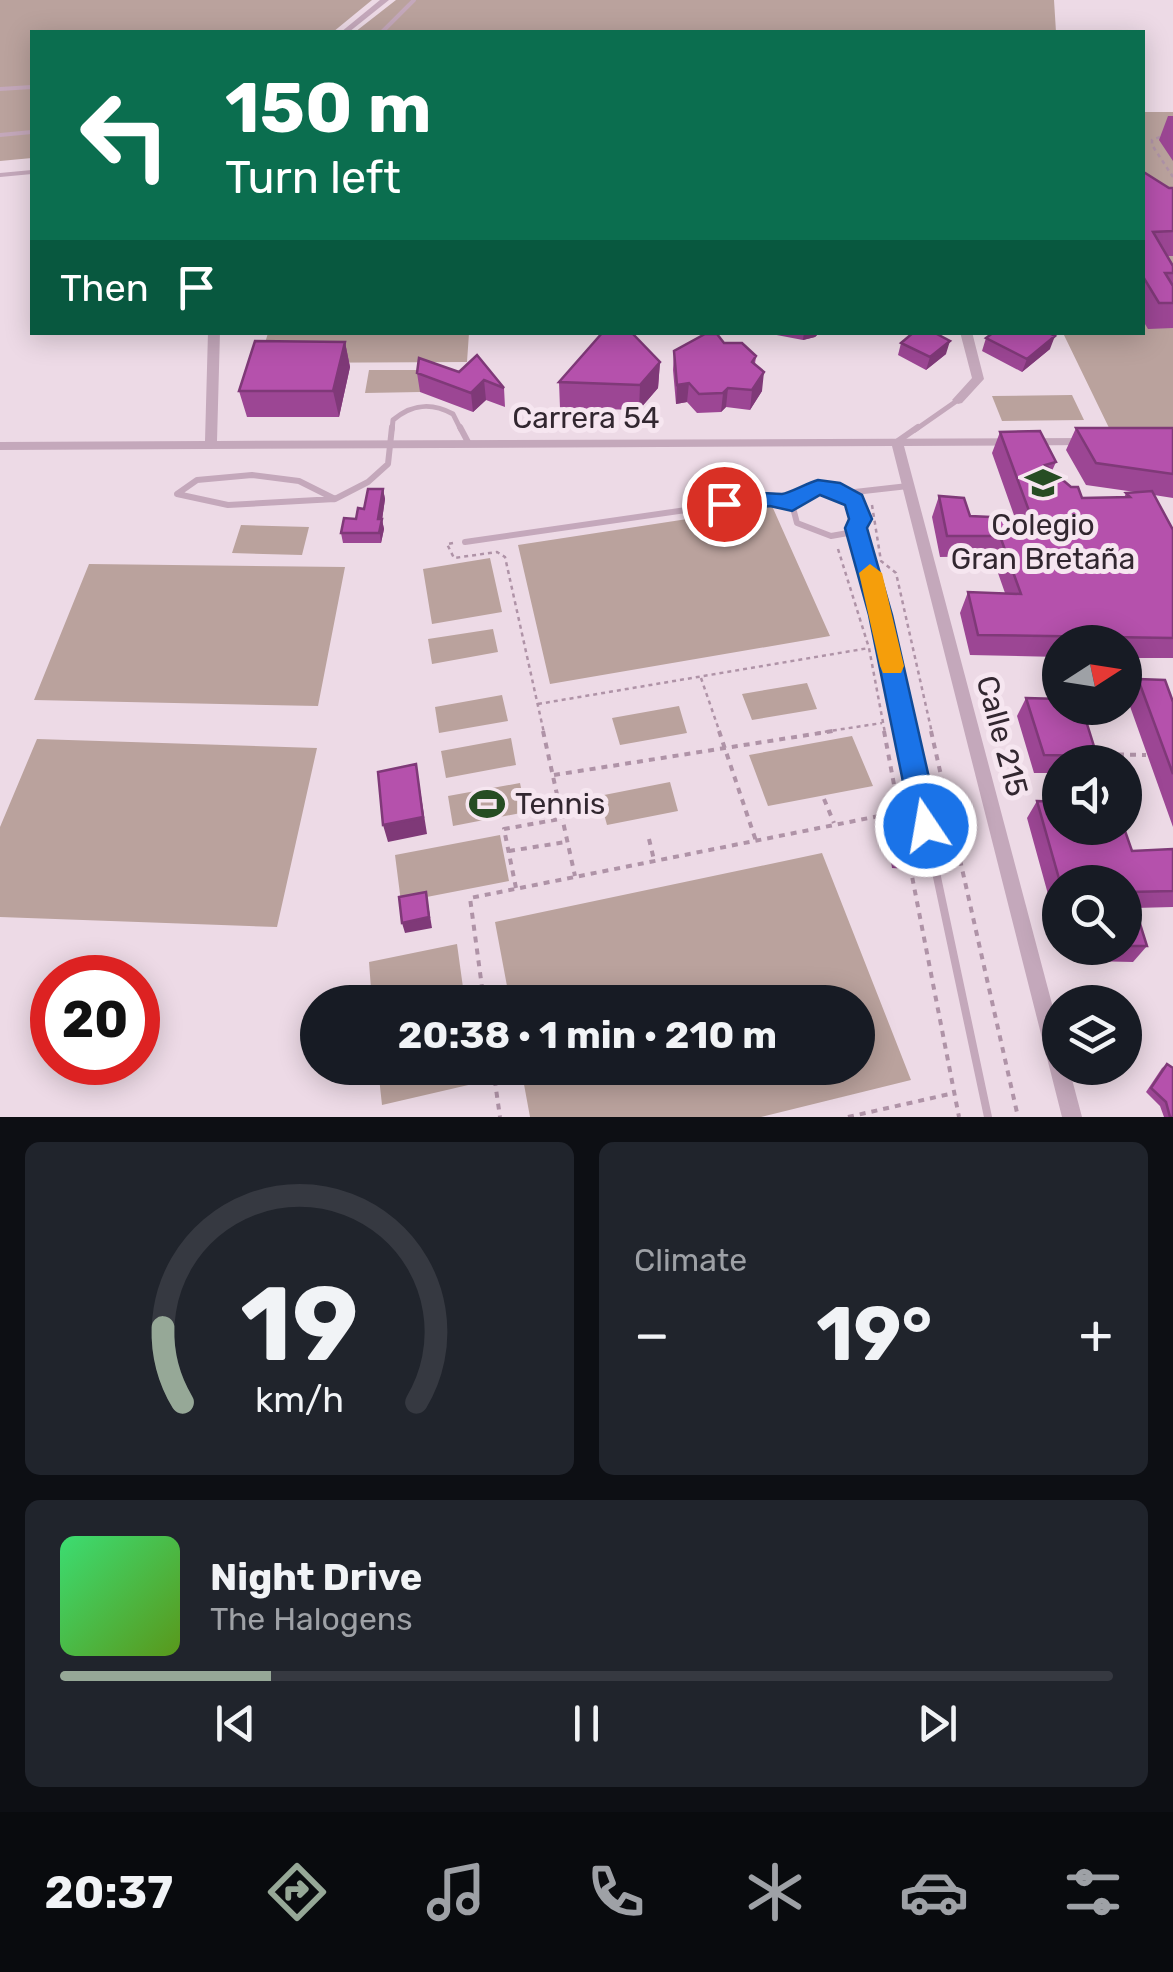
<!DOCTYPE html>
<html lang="en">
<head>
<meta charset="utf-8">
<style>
	:root { --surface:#171b24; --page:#20242c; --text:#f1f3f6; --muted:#9ea1a6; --line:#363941; --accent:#96a897 }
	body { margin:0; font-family:Rubik,sans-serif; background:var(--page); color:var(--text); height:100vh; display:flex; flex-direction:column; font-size:38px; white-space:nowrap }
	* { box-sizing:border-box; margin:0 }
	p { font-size:32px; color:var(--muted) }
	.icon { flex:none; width:55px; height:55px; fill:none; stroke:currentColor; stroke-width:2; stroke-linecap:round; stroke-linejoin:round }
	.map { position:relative; height:1117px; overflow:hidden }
	.sheet { display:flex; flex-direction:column; gap:25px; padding:25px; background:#0d0f14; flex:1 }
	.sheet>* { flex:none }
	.guide { position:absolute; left:30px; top:30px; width:1115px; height:305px; border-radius:0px; box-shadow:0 5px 25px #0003; background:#0b6e4f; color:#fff; overflow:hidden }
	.needle { width:65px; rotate:78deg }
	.fabs { position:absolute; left:1042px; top:625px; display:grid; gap:20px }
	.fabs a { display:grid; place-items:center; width:100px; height:100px; border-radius:50%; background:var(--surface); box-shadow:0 5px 25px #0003; font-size:50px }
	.speed { position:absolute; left:30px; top:955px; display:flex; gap:20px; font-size:50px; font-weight:700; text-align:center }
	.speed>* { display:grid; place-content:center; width:130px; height:130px; border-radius:50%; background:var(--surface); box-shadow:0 5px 25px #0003; line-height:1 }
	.speed .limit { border:15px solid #d22; background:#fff; color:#111 }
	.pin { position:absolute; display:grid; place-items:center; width:85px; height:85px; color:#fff; margin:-42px; border:5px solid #fff; border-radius:50%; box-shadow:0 2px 10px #0007 }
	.me { position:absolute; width:110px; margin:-55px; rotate:348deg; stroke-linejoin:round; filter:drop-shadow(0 0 8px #0008) }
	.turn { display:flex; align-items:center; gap:35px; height:210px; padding:0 30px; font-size:45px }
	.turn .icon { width:130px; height:130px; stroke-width:2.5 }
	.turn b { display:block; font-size:70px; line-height:85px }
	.then { display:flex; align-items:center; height:95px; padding:0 30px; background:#0003; gap:20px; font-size:38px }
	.big { font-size:75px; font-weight:700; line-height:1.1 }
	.sheet .card { flex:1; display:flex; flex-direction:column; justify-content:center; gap:15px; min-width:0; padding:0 35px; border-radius:15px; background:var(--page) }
	.sheet .dial { align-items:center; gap:0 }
	.dial svg { height:260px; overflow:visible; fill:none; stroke:var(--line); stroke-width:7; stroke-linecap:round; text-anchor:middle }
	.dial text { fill:var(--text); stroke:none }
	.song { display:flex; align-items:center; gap:30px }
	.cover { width:120px; height:120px; border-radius:15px; background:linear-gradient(135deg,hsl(140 70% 55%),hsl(90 70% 35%)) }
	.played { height:10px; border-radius:5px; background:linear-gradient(90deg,var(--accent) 20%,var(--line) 20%) }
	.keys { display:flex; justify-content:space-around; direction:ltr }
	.heat { display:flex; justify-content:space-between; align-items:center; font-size:55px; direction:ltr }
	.sheet .tiles { flex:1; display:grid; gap:25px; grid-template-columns:1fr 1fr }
	.card:last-child { grid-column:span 2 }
	.trip { position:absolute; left:300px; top:985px; width:575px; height:100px; border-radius:50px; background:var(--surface); box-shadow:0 5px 25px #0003; font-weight:700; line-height:100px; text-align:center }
	.tabs { display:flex; height:160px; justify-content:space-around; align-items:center; background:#090b0e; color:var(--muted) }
	.tabs .icon { width:70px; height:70px }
	.tabs .selected { color:var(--accent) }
	.tabs b { font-size:45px; color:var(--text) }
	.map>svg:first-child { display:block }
	.green { fill:#baa29d }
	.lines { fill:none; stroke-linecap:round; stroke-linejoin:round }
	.path-far1 { stroke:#af93a7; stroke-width:2.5; stroke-dasharray:4 4; stroke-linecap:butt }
	.path { stroke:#af93a7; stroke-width:4; stroke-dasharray:6 6; stroke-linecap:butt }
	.lane-far3 { stroke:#c4a8bb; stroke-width:4 }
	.lane-far2 { stroke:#c4a8bb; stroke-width:5 }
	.lane-far1 { stroke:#c4a8bb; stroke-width:6 }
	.lane { stroke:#c4a8bb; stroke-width:8 }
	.street { fill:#c4a8bb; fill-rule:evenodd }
	.wall { fill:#9c4694 }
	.shaded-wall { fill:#7f3978 }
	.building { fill:#b551ac; stroke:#7f3978; stroke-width:2.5 }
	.route { fill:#1a73e8; stroke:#114b97; stroke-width:2.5 }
	.slow { fill:#f59e0b }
	.labels { text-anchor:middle; stroke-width:10; stroke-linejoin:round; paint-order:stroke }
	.street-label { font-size:30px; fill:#322730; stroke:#f6e6f0 }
	.poi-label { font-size:30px; fill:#322730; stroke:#f6e6f0 }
</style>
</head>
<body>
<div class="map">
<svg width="1173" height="1117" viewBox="0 0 1173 1117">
	<rect width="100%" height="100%" fill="#eddae6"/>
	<path class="green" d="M0,0H372L333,32H32V158L0,161Z
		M396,0H1054L1056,32H355Z
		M1143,112H1173V431L1111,432L1063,333L1142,332Z
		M268,333H469L467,362L259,363Z
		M369,370H423L420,392L365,393Z
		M1072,395L1084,420L1002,421L992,396Z
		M772,506L830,636L550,684L518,545Z
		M241,525L309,527L302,555L232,553Z
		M490,558L502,612L432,624L423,569Z
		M89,564L345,567L318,706L34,700Z
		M493,629L498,652L432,664L428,639Z
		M807,683L817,709L752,720L742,694Z
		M502,695L508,721L439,733L435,707Z
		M679,706L687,733L620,745L612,718Z
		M852,736L873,786L768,806L749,755Z
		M511,738L516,765L446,778L441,751Z
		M37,739L317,748L277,927L0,917V827Z
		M670,782L678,811L607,825L599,796Z
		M520,783L526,812L453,826L448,796Z
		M500,835L509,881L401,902L395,855Z
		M822,853L911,1080L761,1117H530L521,1068H858V1002H510L495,922Z
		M457,944L465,1002H372L369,962Z
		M378,1068H475L477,1083L382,1105Z"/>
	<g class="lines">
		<path class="path-far1" d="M1160,137L1152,140V145L1173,177
			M872,505L881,561L896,573L932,733
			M453,543L447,544L454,558L497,552L505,557L544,733
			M838,549L869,648L885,733
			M701,678L720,733
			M538,704L869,648
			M817,733L882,723"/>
		<path class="path" d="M543,731L575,876
			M719,731L756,841
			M884,731L904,838
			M931,731L1018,1117
			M1094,754L1146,755
			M554,775L833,731
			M824,799L834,823
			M649,839L654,860
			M509,851L566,842
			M910,866L959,1117
			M516,888L504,829L560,819
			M484,1002L470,898L899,812
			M493,1068L500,1117
			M848,1117L954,1093"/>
		<path class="lane-far3" d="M382,32L414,0
			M0,89L32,87
			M0,135L32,132
			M0,175L32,172"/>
		<path class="lane-far2" d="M392,430L393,420C412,404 431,402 453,414L461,430
			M915,430L958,400"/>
		<path class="lane-far1" d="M460,427L469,444
			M898,441L918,427
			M252,475L299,481L335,499L228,505L177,494L197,480Z
			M818,487L832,488L854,500L861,519L848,533L831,536L797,523L792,504L797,496Z
			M846,493L908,486
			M335,499L368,482L388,464L392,427
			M856,528L866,553L906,733
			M465,542L762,499L792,504"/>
		<path class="lane" d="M906,731L988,1117"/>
		<path class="street" d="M380,0H389L349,32H341Z
			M208,332H220L217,441L1093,438L1095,441L1093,444L1089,445L904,446L1060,1034V1068H1069L1082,1117H1062L892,446L0,450V442L205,441Z
			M960,332H972L984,379L962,403L958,404L952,400L972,378Z"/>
	</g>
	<path class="wall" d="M1168,116H1173V161L1159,140Z
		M1142,171L1169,188H1173V256H1167L1173,266V328L1148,329L1142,319Z
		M760,332H820L815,337L803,340Z
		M986,338L1050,349L1022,372L982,351Z
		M345,342L350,367L339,417H247L239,391Z
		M724,343L756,356L755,364L762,391L750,410L726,407L721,412L697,413L687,402L676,404L673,370L674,351Z
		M901,343L946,354L926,370L898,355Z
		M419,358L504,388L505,407L486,400L473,412L420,392L417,373Z
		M660,362L658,388L639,410L560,408L559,382Z
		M1076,428H1173V498L1154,495L1173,530V658H1125V642H1060V657L970,655L960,613L968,592L1005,593L992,556L940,557L932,517L939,496L970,516L1015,518L992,453L1000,432L1056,462L1052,471L1082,498H1124L1126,493L1135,492L1086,485L1066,450Z
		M383,489L385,499L382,520L384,529L381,543H343L341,533Z
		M1138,679L1173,702V827L1127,698Z
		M1026,698L1097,756L1092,762H1060V773H1034L1017,716Z
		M1037,801L1132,851L1173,849V907L1135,908L1147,946L1133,962L1089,961L1085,948H1125V882H1060V916H1054L1027,818Z
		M890,836L911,863L908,869L892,868L888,841Z
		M1167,1064L1173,1117H1164L1160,1106L1146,1092L1162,1068Z"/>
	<path class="shaded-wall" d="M804,332H820L815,337L803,340Z
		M1055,336L1050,349L1022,372L1027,359Z
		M950,341L946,354L926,370L930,357Z
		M345,342L350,367L339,417L333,391Z
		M660,362L658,388L639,410L640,385Z
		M764,372L762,391L750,410L752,390Z
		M484,380L486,400L473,412L471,393Z
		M689,383L687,402L676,404L677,385Z
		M728,388L726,407L721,412L723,393Z
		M383,489L385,499L382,520L384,529L381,543L378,519Z
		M416,764L427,834L388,842L383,825Z
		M426,892L432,928L405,933L402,923Z"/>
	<path class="building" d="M1142,171L1169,188H1173V231L1153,232L1173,266V273H1165L1173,286V303H1159L1142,275Z
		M603,332H631L660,362L640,385L559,382Z
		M914,332H933L950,341L930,357L901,343Z
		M994,332H1047L1055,336L1027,359L986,338Z
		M705,334H717L724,343H742L756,356L752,362L764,372L752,390L728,388L723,393L699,394L689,383L677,385L674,351Z
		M255,341L345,342L333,391H239Z
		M477,355L504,388L484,380L471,393L417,373L419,358L459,372Z
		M1076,428H1173V474L1096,463Z
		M1040,431L1056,462L1045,465L1071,487H1078L1082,498L1130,497L1126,493L1152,491L1173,530V638L978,635L968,592L1021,594L1000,536H947L939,496L964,498L970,516L1032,519L1000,432Z
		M368,489H383L378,519H382L379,533H341L344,518L356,519L358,508L364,509Z
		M1138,679L1165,680L1173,702V774Z
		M1026,698L1060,699V708H1082L1097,756L1044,755Z
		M416,764L423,817L383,825L378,772Z
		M1037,801L1060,802V828H1124L1132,851L1173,849V891L1130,892L1147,946H1125V882H1060Z
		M890,836H906L911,863H894Z
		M426,892L429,917L402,923L399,897Z
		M1167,1064L1173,1068V1117H1170L1166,1102L1151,1088Z"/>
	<path class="route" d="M818,480L840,483L862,495L872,519L867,528L892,615L940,826L936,835L926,839L916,835L912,826L869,615L845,528L849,519L845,505L820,495L792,511L770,506L724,512L714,504C728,487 762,494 782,494C790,493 807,483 818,480Z"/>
	<path class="slow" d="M870,564L882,573L904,666L901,673H883L880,666L859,573Z"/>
	<defs>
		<symbol id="school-bare" viewBox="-9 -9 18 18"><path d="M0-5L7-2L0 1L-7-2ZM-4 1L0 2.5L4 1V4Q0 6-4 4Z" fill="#264d23" stroke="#f6e6f0" stroke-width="2.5" paint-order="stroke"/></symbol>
		<symbol id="stadium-bare" viewBox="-9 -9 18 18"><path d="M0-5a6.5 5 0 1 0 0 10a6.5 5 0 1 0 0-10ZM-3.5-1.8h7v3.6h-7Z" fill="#264d23" stroke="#f6e6f0" stroke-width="2.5" paint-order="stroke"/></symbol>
	</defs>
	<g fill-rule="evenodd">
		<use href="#school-bare" x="1018" y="458" width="50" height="50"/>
		<use href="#stadium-bare" x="462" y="779" width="50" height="50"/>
	</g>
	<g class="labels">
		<g class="street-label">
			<text x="586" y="428">Carrera 54</text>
			<text transform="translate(1002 736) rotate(75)" y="10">Calle 215</text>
		</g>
		<g class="poi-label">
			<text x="1043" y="535">Colegio<tspan x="1043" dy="34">Gran Bretaña</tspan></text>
			<text x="515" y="814" text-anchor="start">Tennis</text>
		</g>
	</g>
</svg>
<div class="fabs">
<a><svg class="needle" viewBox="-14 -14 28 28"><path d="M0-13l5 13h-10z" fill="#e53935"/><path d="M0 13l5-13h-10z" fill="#9ea1a6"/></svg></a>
<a><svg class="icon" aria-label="sound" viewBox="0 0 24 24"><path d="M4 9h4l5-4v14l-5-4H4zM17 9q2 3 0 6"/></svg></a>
<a><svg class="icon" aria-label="search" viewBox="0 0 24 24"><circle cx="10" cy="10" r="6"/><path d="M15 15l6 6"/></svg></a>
<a><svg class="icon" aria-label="layers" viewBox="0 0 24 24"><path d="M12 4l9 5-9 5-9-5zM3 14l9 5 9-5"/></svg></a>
</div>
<div class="speed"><div class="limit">20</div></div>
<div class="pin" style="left:724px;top:504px;background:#d93025"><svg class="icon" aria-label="arrive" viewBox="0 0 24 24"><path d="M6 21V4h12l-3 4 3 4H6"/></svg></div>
<svg class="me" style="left:926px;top:826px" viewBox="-20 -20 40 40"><circle r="17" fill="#1a73e8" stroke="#fff" stroke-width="3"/><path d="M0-11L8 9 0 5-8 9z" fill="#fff"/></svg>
<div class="trip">20:38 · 1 min · 210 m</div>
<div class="guide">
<div class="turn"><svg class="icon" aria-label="left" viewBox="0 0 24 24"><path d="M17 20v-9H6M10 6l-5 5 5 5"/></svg><div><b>150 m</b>Turn left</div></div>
<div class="then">Then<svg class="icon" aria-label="arrive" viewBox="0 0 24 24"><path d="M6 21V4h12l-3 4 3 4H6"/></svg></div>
</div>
</div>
<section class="sheet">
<div class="tiles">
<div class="card dial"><svg viewBox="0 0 100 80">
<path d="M14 69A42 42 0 1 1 86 69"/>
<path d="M14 69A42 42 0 0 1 8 46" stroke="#96a897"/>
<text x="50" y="56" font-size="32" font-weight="700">19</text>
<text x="50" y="72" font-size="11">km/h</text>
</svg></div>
<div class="card"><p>Climate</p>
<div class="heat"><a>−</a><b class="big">19°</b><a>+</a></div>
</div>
<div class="card">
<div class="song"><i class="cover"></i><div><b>Night Drive</b><p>The Halogens</p></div></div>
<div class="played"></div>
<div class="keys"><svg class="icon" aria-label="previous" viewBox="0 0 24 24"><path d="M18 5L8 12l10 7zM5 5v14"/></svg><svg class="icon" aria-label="pause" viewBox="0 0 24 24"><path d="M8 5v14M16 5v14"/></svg><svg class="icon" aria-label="next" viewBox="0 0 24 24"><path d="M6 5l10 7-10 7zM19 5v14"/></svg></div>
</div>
</div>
</section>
<nav class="tabs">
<b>20:37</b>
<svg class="icon selected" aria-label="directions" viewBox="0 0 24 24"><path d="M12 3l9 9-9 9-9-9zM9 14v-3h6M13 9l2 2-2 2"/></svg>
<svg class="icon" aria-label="music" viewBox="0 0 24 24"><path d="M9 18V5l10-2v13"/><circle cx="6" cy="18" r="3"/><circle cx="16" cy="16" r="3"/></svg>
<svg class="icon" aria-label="phone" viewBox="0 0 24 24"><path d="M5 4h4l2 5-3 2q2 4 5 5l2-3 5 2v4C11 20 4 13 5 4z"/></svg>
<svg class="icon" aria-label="climate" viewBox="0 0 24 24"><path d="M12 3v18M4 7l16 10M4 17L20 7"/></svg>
<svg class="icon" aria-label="car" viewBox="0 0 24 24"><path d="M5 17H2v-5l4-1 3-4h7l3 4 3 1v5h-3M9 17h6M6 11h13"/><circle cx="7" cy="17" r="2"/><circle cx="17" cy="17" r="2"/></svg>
<svg class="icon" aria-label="filters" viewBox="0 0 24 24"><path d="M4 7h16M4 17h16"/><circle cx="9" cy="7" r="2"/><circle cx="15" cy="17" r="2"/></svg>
</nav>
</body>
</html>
